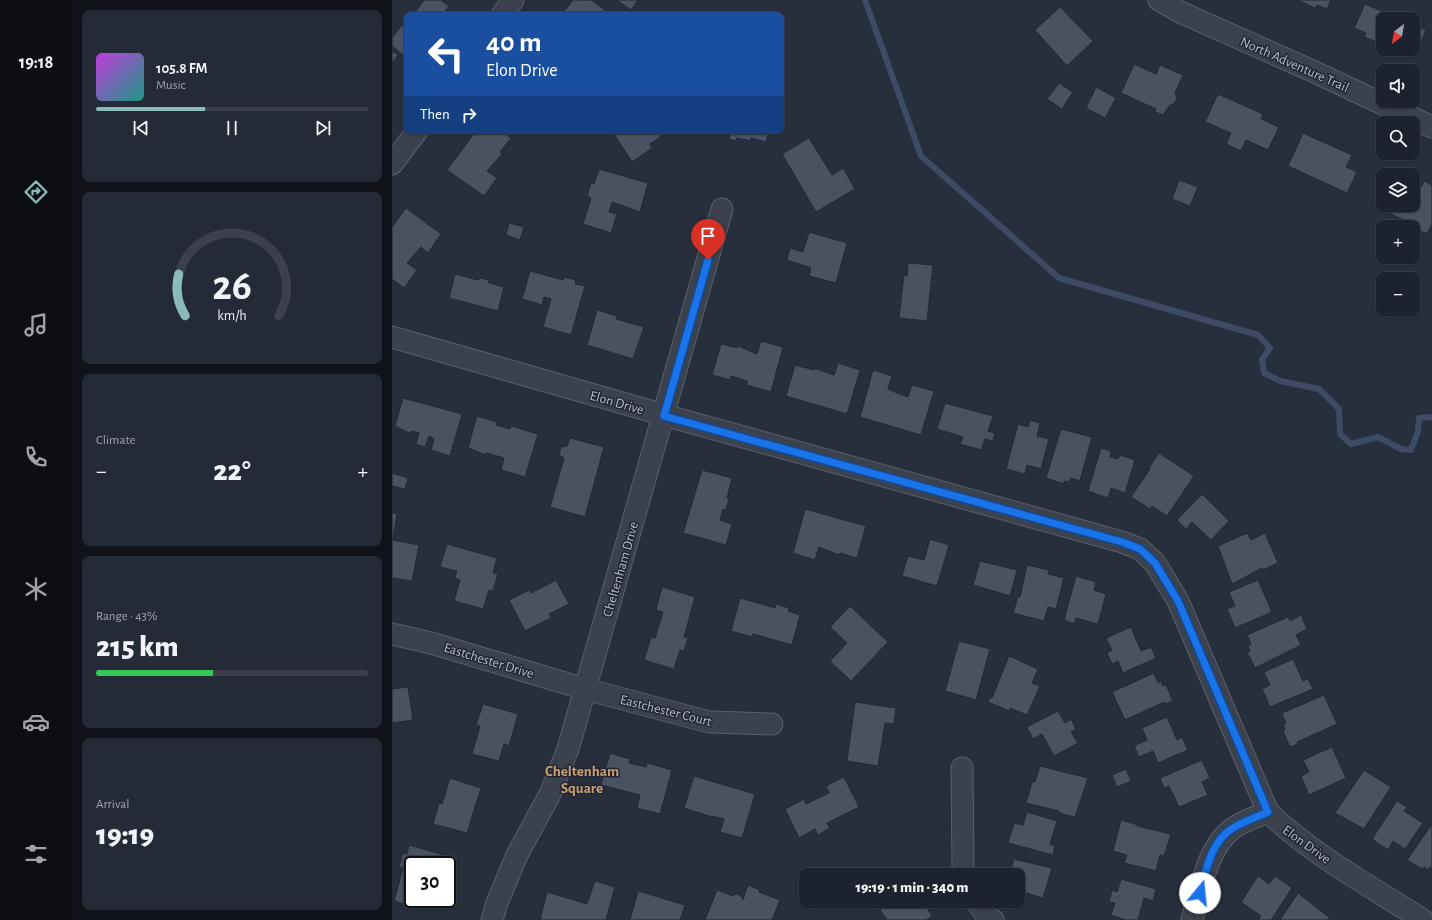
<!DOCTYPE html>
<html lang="en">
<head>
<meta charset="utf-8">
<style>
	:root { --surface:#1d232e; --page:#252b36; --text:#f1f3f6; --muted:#a0a4aa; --line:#3b404a; --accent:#8bbbb9 }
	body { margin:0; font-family:"Alegreya Sans",sans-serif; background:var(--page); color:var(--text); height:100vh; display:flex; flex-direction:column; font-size:15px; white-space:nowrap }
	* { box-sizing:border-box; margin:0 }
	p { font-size:13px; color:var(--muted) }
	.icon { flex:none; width:22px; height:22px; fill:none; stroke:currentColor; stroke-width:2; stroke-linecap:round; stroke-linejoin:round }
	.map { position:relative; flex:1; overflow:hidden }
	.sheet { display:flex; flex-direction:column; gap:10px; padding:10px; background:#101319; width:320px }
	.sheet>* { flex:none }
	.top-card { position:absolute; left:12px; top:12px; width:380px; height:122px; border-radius:8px; box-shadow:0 1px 3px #0004,0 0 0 1px var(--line); background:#1a4fa0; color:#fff; overflow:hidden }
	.needle { width:26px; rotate:211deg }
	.buttons { position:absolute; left:984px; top:12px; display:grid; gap:8px }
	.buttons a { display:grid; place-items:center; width:44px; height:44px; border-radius:8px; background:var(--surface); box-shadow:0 1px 3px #0004,0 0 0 1px var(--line); font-size:20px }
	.speed { position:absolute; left:12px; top:856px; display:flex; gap:8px; font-size:20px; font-weight:700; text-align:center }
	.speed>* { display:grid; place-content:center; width:52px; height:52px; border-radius:50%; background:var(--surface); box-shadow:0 1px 3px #0004,0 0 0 1px var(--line); line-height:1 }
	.speed .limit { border:2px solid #111; border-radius:6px; background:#fff; color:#111 }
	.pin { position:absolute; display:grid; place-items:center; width:34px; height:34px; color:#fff; margin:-41px -17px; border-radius:50% 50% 50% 0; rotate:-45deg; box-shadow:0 0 4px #0007 }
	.pin .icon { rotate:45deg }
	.me { position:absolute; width:44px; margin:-22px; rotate:17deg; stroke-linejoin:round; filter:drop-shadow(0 0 3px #0008) }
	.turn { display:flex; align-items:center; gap:14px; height:84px; padding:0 16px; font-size:18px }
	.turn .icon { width:52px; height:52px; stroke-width:2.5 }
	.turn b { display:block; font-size:28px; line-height:34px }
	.then { display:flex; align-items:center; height:38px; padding:0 16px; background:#0003; gap:8px; font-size:15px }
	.big { font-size:30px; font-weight:800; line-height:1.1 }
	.sheet .widget { flex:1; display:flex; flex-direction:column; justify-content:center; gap:6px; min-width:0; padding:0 14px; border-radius:8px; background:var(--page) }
	.sheet .dial { align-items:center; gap:0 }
	.dial svg { height:104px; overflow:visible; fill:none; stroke:var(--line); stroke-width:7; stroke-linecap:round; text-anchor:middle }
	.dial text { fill:var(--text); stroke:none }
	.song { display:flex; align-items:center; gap:12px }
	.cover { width:48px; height:48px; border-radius:6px; background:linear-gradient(135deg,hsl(290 70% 55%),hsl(170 70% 35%)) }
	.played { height:4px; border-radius:2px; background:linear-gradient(90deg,var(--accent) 40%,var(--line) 40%) }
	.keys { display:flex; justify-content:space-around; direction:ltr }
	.heat { display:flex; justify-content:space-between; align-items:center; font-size:22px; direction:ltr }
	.charge { height:6px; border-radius:3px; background:linear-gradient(90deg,#34c759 43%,var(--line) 0) }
	.trip { position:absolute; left:407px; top:868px; width:226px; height:40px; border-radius:8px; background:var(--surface); box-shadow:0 1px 3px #0004,0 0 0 1px var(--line); font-weight:800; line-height:40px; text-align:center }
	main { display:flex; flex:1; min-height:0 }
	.dock { display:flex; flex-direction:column; width:72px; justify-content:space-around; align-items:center; background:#0c0e12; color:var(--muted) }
	.dock .icon { width:28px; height:28px }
	.dock .active { color:var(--accent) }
	.dock b { font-size:18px; color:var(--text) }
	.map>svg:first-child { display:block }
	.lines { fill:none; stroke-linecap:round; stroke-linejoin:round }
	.stream { stroke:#3f4b64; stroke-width:6 }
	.building { fill:#495261; stroke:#222835 }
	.minor-casing { stroke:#595f6b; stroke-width:23 }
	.minor { stroke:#3b414d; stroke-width:21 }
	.route-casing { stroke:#114b97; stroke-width:10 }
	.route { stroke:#1a73e8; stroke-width:7 }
	.labels { text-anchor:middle; stroke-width:3; stroke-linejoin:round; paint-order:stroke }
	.street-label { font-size:14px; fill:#b7bcc8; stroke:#202633 }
	.neighbourhood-label { font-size:15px; font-weight:bold; fill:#cb9f6f; stroke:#202633 }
</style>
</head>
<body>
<main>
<nav class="dock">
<b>19:18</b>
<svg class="icon active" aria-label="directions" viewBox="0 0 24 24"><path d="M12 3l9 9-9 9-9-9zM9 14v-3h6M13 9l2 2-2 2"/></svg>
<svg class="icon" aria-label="music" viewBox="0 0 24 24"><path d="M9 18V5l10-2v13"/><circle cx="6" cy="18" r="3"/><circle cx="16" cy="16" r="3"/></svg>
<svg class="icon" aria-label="phone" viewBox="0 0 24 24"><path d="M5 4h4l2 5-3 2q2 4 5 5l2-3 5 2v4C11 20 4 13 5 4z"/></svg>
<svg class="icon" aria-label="climate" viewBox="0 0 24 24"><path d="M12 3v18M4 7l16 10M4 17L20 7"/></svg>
<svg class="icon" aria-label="car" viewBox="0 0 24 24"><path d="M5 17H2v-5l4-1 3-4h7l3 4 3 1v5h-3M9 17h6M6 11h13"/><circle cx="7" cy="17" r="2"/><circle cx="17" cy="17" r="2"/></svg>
<svg class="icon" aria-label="filters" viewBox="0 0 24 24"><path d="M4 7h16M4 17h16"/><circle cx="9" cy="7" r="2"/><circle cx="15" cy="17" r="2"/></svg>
</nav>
<section class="sheet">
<div class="widget">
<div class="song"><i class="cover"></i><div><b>105.8 FM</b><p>Music</p></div></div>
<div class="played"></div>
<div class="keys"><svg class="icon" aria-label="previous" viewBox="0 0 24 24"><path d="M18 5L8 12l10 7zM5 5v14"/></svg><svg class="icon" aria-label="pause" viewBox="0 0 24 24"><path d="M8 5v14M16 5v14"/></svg><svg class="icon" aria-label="next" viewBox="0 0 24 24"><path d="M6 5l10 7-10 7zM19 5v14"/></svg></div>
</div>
<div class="widget dial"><svg viewBox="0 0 100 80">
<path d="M14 69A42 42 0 1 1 86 69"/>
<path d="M14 69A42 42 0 0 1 9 37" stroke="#8bbbb9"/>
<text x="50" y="56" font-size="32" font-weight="700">26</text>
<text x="50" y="72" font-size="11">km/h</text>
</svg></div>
<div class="widget"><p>Climate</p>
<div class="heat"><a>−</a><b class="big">22°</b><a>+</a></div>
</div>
<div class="widget"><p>Range · 43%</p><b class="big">215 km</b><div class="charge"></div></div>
<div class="widget"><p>Arrival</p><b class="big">19:19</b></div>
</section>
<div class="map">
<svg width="1040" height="920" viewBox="0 0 1040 920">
	<rect width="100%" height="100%" fill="#272f3d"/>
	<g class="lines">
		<path class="stream" d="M473,0L529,156L667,278L866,335L878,348L870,360L872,373L888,381L927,389L947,409L948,434L959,444L986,437L1009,449L1019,450L1026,431L1027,418L1040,417"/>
	</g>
	<path class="building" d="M32,0H49L57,6L50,15H23L22,14Z
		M181,0H199L213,10L210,15H169Z
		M225,0H246L239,10Z
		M905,0H939L935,9L925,5L923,8Z
		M973,4L1008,19H991V49H1021V25L1034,30L1022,58L1002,49L1000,53L983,46L985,42L972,37L974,33L962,28Z
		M668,7L701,41L675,66L643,30Z
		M10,25L15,28V58L0,46V38Z
		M0,51L6,55L0,64Z
		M742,64L764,74L768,65L791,75L783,93L785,98L782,104L778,105L771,115L763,112L764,109L729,93Z
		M667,83L681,92L670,109L655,99Z
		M704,87L724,98L713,118L694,108Z
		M826,94L871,114L869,119L887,127L876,150L854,140L849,151L834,144L839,133L813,122Z
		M84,131H109L119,138L108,152L110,154L95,171L105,178L92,196L55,170Z
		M220,131H277L258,144L260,148L240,162Z
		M324,131H377L374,142L359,138V141L345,138L344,141L337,139L338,136L324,132Z
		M911,133L960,155L954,167L965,172L955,193L896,166Z
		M417,138L440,175L451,168L463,189L424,212L390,154Z
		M207,169L256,183L248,212L220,202L217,212L225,214L219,233L191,224L199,198L195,196L199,183L202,184Z
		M787,180L806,187L798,206L780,199Z
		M1032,181L1040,185V224L1035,234L1027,230L1026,226L992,211L994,205H1021V188L1027,191Z
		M14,208L49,234L36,253L29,247L15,263L25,270L12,288L0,279V227Z
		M117,223L132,227L128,240L114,235Z
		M417,232L455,243L444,283L417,276L419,268L395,260L398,248L411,252Z
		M516,263L541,265L535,321L507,318L512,275L515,276Z
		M138,271L171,280L172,277L184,280L183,284L193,286L179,335L151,327L159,299L152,297L150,305L130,299Z
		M63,274L86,280L89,278L96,280L97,283L112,287L106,311L57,298Z
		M205,310L225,316L224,319L252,327L241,359L195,345Z
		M369,341L391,347L379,392L355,385V381L339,376L338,380L320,375L329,344L345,348L346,346L365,354Z
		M446,363L468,370L455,414L394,396L403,365L422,370V368L442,375Z
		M481,370L500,376L496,389L505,393L516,397L520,385L542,391L529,435L468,417Z
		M11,398L70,414L58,456L39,450L42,439L37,436L33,447L24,444L27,433L20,431L17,433L3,426Z
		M553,403L601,416L596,431L603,433L601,441L593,439L589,450L568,444L571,437L545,429Z
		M85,416L105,422L104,425L118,429L119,426L146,434L133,477L109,470L112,458L95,453L94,455L76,448Z
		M638,420L648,423L645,436L657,439L649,469L635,465L633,474L614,469L626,424L636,427Z
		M669,429L700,437L688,481L679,478L677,482L672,481V484L654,478Z
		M178,438L212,447L193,517L158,507L172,458L167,455L169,447L175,446Z
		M709,448L719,451L718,457L726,459L728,455L743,460L733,493L719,488L716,498L696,491Z
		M767,453L802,476L775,516L760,506L758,509L739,497L758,469L757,468Z
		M310,470L340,478L335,498L337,499L334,510L331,509L328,520L340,524L334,545L291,533Z
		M0,473L16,478L13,489L0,486Z
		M810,494L837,521L819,540L800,522L794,529L785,520Z
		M413,509L474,526L465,558L448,553L447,555L427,547L423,560L401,553Z
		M0,513L5,514L1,540L27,545L20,581L0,578Z
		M855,533L859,540L873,533L886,563L871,570L870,568L840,584L826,546Z
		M538,539L557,545L545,586L510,576L516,556L532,560Z
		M55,544L105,558L101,573L106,574L101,591L97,590L91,609L62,601L68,580L63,578L65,571L48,567Z
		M588,561L625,570L618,596L581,585Z
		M635,565L657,570L656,574L672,578L664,609L656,607L652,621L621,613L626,596L628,597Z
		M684,576L704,582L702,590L714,594L706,624L684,618L682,624L672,620Z
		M164,580L177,604L157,614L159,618L133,631L117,600L137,590L139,593Z
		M866,580L880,612L843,628L835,609L843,606L837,592Z
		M270,587L303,597L292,637L296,638L292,651L288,650L282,669L252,660L259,637L263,638L271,612L264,610Z
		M348,598L383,608L384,604L397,608L396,611L408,615L400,645L361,634L360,637L339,631Z
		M458,606L496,642L459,681L438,661L455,643L438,627Z
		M909,615L915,629L904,635L909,645L863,668L855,652L858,651L856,646L859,644L855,635L896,617L898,621Z
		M739,627L749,651L759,647L764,658L731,673L726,661L720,664L715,653L720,650L714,638Z
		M567,641L598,649L584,700L553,691Z
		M617,656L646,669L640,683L648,686L635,715L618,708L617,711L596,702L598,698H600Z
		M901,659L911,681L916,679L921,689L878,707L870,689L878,685L872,672Z
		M762,673L766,683L769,681L771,686L774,685L781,701L773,704L772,702L733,720L720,692Z
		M16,687L21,720L0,723V689Z
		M932,695L945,724L905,742L906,744L898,747L891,731L893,729L891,724L894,723L890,713Z
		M463,702L504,708L502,724L493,723L486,766L455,761Z
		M91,704L126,714L117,746L112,744L107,761L80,754L88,726L84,725Z
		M666,711L673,723L679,719L684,729L679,732L686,743L662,756L650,734L641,739L635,727Z
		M775,717L785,740L790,737L796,750L766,763L761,751L747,757L742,746L755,740L750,728Z
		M940,747L954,778L917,795L909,776L917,772L911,760Z
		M218,753L238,759L237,763L254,767L255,763L280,770L268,814L245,808L248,795L209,785Z
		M810,760L818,778L810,782L816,795L787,807L777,786L772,788L768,778Z
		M648,766L696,778L683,817L667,813V811L634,803L640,782H643Z
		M734,769L739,781L725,787L720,775Z
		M972,770L999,787L972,829L943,813Z
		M302,776L363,794L350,838L328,832L332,819L320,816V817L292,808Z
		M452,777L467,807L435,823L438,828L426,835L423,829L407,838L393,809L412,799L414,804L437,793L434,786Z
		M58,778L89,788L75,833L41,824L47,803L50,804Z
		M1005,801L1015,807L1012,811L1031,823L1013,849L1001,841L996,850L980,839Z
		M635,812L665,821L658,844L663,846L661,855L616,843L622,823L631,825Z
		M729,820L746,825L745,826L779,834L772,856L768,855L764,871L732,863L735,855L721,851Z
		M1040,824V868L1038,867L1036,870L1032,867L1030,869L1015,860Z
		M17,845L66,859L58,888L55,887V865H21V899H32L29,909L2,901L11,868L7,867L11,853L15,854Z
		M622,859L660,868L651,898L631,892L634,883L626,880V875H617Z
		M866,876L877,884L883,876L900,888L879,920H866L869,916L849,902Z
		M729,879L764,889L761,901L752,898L746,920H734L719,915L723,903L717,902L720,890L725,892Z
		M203,881L223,887L214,920H148L155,892L195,904Z
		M356,885L368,890L367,892L388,900L380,920H313L325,890L341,896L344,894L349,896L351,900Z
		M246,891L293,905L288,920H238Z
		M906,893L938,918L936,920H888Z
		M502,901H519L522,906L530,901L540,916L534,920H495L488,910Z"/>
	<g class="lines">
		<defs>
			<path id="minor" d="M767,0L788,12L916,69L1040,127
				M110,15L121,0
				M0,164L25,131
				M0,337L272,415L730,542L748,549L763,563L786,601L876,812C922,856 978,886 1031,920
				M0,634L39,643L193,689L317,722L380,724
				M570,768L571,867L573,875
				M584,901L596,917L601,920
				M100,920L105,903L125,855L158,794L176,749L330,209
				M800,920C808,891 815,848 840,829C849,822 864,817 876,812"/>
		</defs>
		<use href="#minor" class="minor-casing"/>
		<use href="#minor" class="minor"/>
	</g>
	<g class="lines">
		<defs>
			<path id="route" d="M316,260L272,416L730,542L748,549L763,563L786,601L876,812C865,817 852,821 841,828C819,841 814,870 808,893"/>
		</defs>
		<use href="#route" class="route-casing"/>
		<use href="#route" class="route"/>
	</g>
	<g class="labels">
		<g class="street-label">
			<text transform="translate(903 64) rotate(24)" y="5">North Adventure Trail</text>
			<text transform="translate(225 402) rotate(16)" y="5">Elon Drive</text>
			<text transform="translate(228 569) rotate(-74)" y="5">Cheltenham Drive</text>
			<text transform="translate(97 660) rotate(17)" y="5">Eastchester Drive</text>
			<text transform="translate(274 710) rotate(14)" y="5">Eastchester Court</text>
			<text transform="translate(915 844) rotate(36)" y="5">Elon Drive</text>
		</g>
		<g class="neighbourhood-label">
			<text x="190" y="776">Cheltenham<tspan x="190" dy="17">Square</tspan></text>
		</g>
	</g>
</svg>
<div class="buttons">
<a><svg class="needle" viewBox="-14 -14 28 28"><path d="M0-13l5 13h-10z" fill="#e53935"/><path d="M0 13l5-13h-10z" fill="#a0a4aa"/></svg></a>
<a><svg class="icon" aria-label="sound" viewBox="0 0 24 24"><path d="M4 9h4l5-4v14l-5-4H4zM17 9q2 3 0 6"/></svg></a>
<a><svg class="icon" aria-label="search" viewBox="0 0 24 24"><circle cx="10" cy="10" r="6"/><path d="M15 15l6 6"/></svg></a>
<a><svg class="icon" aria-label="layers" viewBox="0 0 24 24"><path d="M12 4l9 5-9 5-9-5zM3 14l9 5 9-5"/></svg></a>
<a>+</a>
<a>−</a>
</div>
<div class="speed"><div class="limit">30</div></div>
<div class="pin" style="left:316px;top:260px;background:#d93025"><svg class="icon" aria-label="arrive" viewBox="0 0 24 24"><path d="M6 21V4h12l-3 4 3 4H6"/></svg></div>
<svg class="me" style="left:808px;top:893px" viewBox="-20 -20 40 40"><circle r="19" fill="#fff"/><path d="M0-13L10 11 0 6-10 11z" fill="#1a73e8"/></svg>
<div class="trip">19:19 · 1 min · 340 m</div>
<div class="top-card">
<div class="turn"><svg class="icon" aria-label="left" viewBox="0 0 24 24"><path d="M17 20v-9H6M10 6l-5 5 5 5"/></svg><div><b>40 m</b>Elon Drive</div></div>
<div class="then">Then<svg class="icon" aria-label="right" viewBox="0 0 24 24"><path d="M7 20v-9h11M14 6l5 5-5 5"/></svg></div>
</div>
</div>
</main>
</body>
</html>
